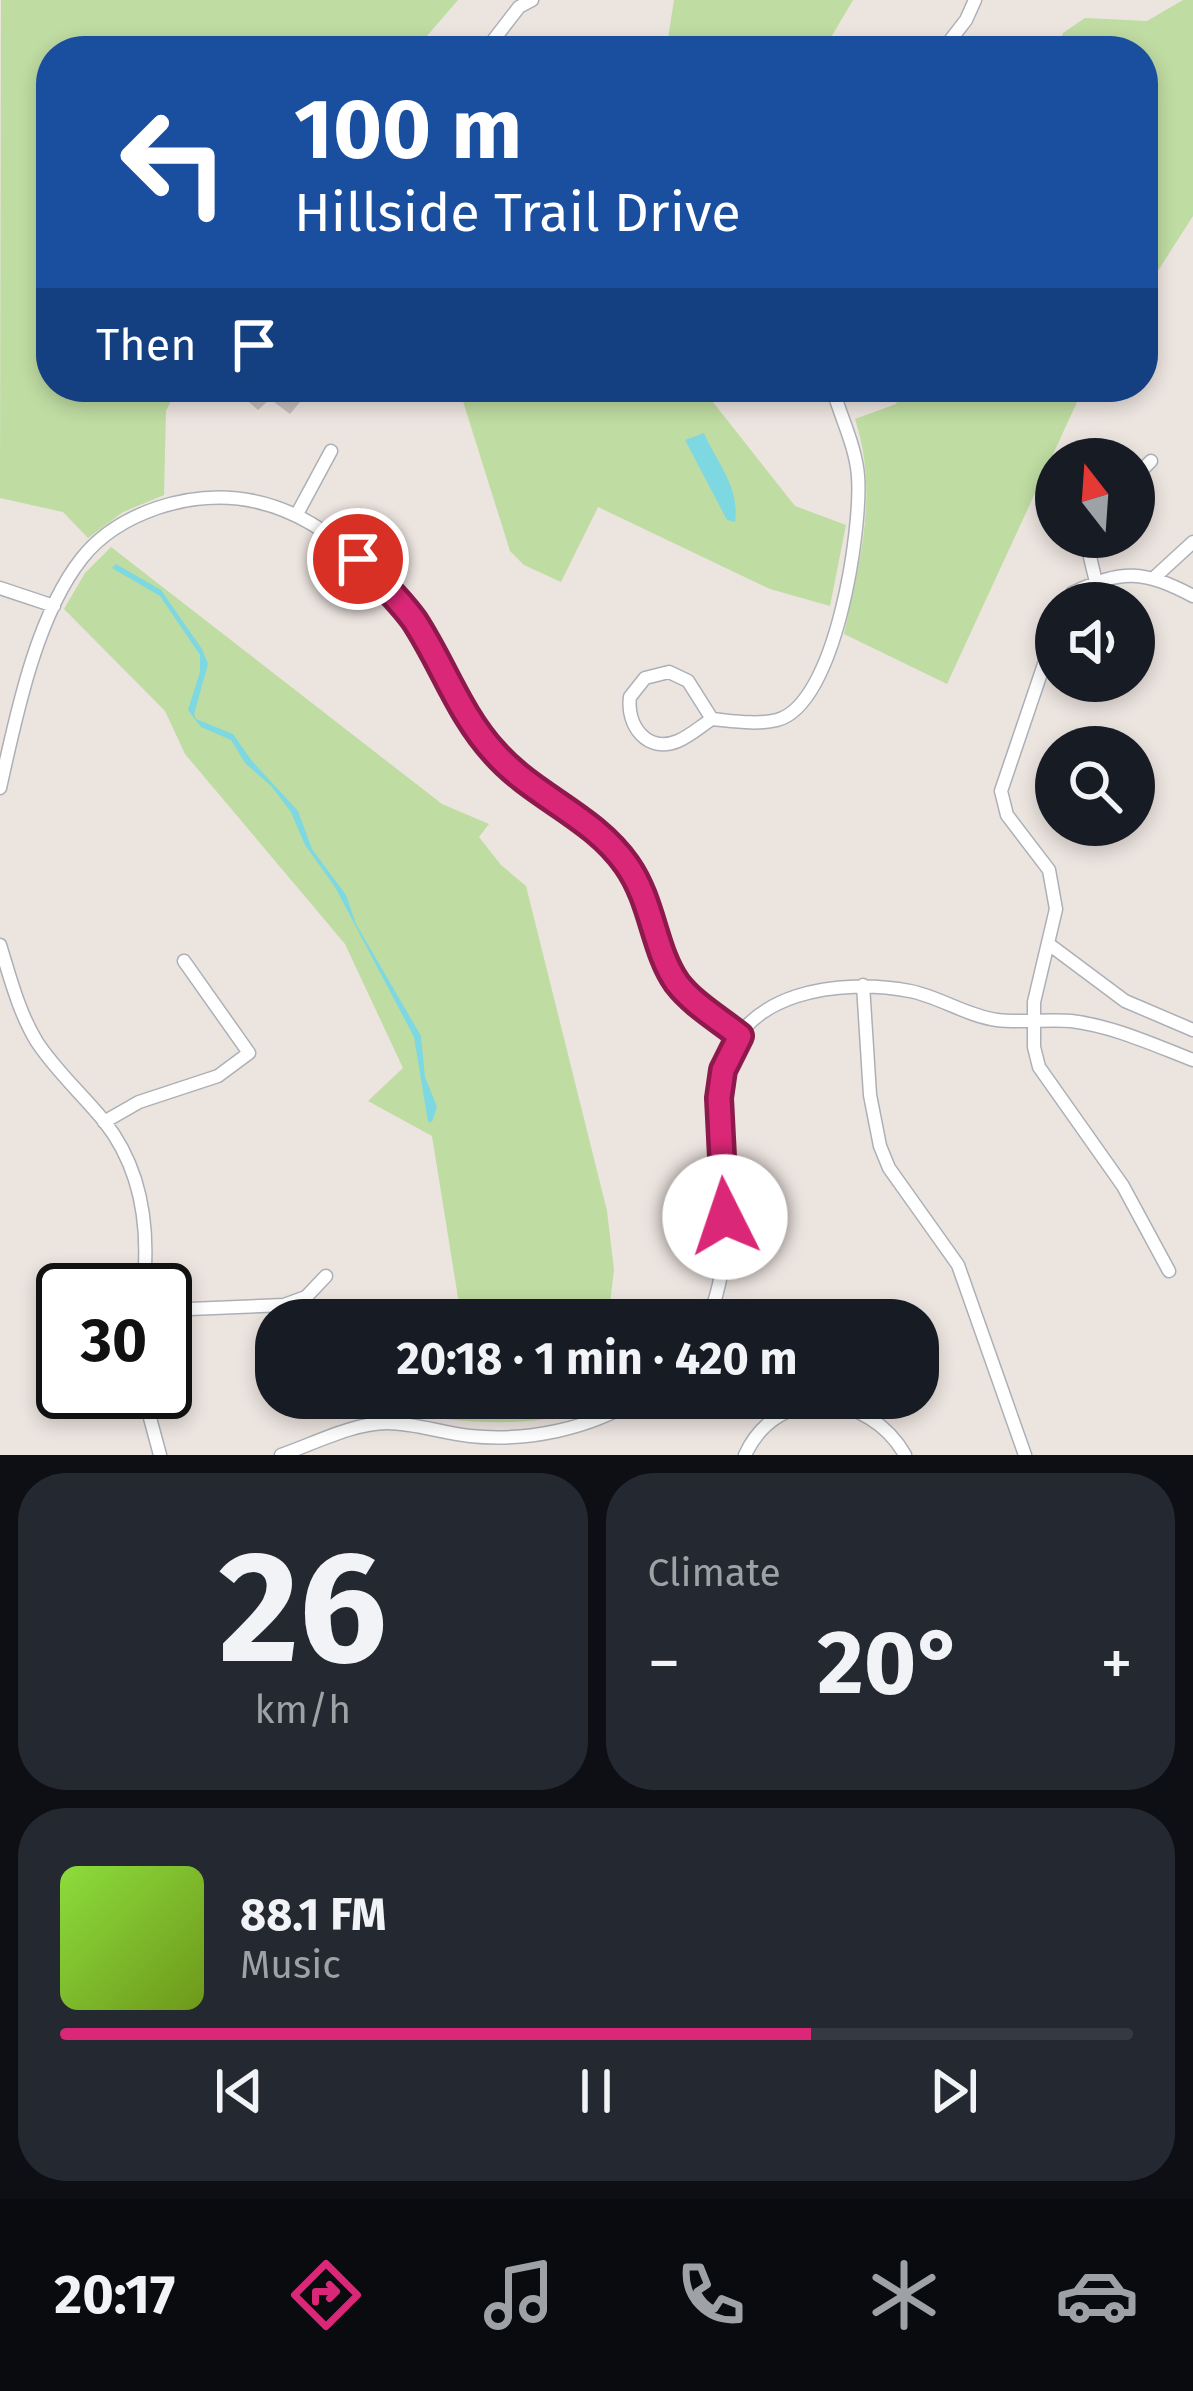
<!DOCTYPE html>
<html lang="en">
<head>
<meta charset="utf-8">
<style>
	:root { --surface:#171b24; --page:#242831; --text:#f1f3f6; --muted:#9ea1a6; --line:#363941; --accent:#db2777 }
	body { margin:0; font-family:"Fira Sans",sans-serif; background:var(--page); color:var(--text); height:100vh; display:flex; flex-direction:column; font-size:45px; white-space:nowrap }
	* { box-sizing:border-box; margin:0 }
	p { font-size:39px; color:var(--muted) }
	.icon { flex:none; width:66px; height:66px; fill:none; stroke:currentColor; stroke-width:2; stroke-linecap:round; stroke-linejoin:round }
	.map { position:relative; height:1455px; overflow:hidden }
	.sheet { display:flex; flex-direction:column; gap:18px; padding:18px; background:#0d0f14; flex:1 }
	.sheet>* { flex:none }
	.banner { position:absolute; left:36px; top:36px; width:1122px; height:366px; border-radius:48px; box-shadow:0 6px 18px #0003; background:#1a4fa0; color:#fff; overflow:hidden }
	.needle { width:78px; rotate:343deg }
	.controls { position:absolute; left:1035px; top:438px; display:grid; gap:24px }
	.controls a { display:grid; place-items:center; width:120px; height:120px; border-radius:50%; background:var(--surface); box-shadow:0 6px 18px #0003; font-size:60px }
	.speed { position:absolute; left:36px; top:1263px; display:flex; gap:24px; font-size:60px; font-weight:700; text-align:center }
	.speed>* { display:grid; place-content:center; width:156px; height:156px; border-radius:50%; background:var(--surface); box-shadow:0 6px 18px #0003; line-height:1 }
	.speed .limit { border:6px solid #111; border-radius:18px; background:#fff; color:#111 }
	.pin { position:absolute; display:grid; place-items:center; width:102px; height:102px; color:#fff; margin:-51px; border:6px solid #fff; border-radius:50%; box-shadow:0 3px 12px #0007 }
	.me { position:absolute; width:132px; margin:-66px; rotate:356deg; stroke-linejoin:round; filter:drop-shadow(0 0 9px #0008) }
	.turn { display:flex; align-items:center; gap:42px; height:252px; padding:0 60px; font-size:54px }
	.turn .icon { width:156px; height:156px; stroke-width:2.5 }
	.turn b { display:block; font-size:84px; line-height:102px }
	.then { display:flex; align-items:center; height:114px; padding:0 60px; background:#0003; gap:24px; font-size:45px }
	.big { font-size:90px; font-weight:700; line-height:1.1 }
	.sheet .widget { flex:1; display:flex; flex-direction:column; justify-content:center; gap:18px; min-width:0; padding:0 42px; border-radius:48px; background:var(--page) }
	.sheet .dial { align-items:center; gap:0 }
	.dial b { font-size:156px; line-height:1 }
	.song { display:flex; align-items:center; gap:36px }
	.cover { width:144px; height:144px; border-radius:18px; background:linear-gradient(135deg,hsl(90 70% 55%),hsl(80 70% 35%)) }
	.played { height:12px; border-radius:6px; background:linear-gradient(90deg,var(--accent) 70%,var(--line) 70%) }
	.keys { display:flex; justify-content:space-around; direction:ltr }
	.heat { display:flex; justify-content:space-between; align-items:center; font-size:66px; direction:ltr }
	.sheet .tiles { flex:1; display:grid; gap:18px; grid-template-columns:1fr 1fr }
	.widget:last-child { grid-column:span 2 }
	.trip { position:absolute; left:255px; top:1299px; width:684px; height:120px; border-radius:48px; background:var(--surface); box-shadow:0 6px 18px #0003; font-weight:700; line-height:120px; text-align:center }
	.tab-bar { display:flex; height:192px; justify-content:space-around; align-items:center; background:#090b0e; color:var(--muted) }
	.tab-bar .icon { width:84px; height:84px }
	.tab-bar .on { color:var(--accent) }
	.tab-bar b { font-size:54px; color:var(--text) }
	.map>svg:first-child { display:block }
	.green { fill:#bfdca2 }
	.water { fill:#7ed8e2 }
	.building { fill:#c7c1bf }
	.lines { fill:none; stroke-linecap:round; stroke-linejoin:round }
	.minor-casing { stroke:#acb0b6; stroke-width:15 }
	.minor { stroke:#fff; stroke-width:12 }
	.route-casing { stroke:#8e194d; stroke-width:30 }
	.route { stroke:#db2777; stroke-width:21 }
</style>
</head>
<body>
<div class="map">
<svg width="1193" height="1455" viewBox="0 0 1193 1455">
	<rect width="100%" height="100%" fill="#ece4df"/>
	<path class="green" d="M1,0H458L414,51H51V387H178L166,411L164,495L123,512L88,538L63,512L0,498Z
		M674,0H853L823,51H666Z
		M1183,0H1193V216L1143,294V51H1058L1063,33L1085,18L1147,21Z
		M453,387H701L795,506L846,525L830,606L770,589L598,507L561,582L524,565L510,551L461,395Z
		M903,387H1084L947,684L844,634C860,560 879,493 855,419L896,404Z
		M111,547L442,804L489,824L479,837L501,865L526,886L607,1211L614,1270L608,1320H454L460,1310L432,1136L368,1101L403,1068L345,944L185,754L165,711L64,609L85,573Z
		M408,1398H614V1399C541,1431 476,1424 399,1413Z"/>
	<path class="water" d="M704,433C717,463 740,487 735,522L727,520L685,440Z
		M116,564L161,590L202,649L208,664L194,714L196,719L233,734L252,761L298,811L312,849L346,895L356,924L421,1036L425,1077L437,1107L432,1122H428L414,1037L335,887L305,845L291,812L271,786L245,763L231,740L201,727L188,710L200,672V655L160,596L112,568Z"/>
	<path class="building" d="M248,387H292L288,393L300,402L290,414L270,399L258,410L241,395Z"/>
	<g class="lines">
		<defs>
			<path id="minor" d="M495,39L509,51
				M485,51L519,7L532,0
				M942,51L966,20L975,0
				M1134,478L1151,461
				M297,514L331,451
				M1094,537L1090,557L1096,582
				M1156,576L1193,542
				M0,588L54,606
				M1067,603L1072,593C1123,569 1143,570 1193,596
				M1056,629L1001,791L1007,815L1049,870L1056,909L1034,1002V1047L1039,1067L1123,1186L1169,1271
				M669,672L688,681L712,719C701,726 690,736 678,741C647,754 626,725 630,697L645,678Z
				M712,719C733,721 757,725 777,720C836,705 862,529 858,476C856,447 840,415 832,387
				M0,788C16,716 36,616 82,558C101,534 128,518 157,508C236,482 304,506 363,564C380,581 397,598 412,618C442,659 458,709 491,749C529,794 587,814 623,859C654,898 652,950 677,983C693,1005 719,1020 740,1035
				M0,945C10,977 19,1013 37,1042C56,1071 82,1094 104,1121C143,1170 150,1230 143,1290
				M1050,945L1125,1001L1193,1030
				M863,985L870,1095L880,1146L889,1168L958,1265L1025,1455
				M104,1122L139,1102L218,1076L249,1053L184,961
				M54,1301L63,1302
				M165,1310L284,1305L306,1297L326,1276
				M707,1320C744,1241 707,1158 722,1075C738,990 841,978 910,991C940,997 967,1016 997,1020C1022,1023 1047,1019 1071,1021C1113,1026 1154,1045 1193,1060
				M143,1392L160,1455
				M281,1455C313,1444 353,1423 387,1423C415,1423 442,1433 470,1436C527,1442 590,1429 639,1398
				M745,1455C778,1383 870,1392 905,1455"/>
		</defs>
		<use href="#minor" class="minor-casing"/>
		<use href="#minor" class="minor"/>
	</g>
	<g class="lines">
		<defs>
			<path id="route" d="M358,559C377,578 398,598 414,620C443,664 459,714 495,753C534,797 593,816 627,865C653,902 654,951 677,983C693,1004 719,1019 740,1036L723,1070L719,1098L725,1217"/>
		</defs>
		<use href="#route" class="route-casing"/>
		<use href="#route" class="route"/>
	</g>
</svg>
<div class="controls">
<a><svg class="needle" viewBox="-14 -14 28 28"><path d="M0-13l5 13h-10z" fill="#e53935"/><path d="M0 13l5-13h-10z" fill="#9ea1a6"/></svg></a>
<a><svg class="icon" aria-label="sound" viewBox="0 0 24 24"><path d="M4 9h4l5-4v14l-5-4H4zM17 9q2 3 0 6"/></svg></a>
<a><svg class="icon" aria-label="search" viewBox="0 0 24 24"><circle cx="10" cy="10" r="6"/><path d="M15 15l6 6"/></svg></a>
</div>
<div class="speed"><div class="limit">30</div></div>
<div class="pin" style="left:358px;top:559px;background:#d93025"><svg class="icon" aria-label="arrive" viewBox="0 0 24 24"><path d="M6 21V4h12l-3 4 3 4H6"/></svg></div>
<svg class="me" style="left:725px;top:1217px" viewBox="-20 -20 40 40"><circle r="19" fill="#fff"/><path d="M0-13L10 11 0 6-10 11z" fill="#db2777"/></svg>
<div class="trip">20:18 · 1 min · 420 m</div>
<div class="banner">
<div class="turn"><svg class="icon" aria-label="left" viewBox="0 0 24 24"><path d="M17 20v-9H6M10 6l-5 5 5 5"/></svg><div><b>100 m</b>Hillside Trail Drive</div></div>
<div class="then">Then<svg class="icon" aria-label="arrive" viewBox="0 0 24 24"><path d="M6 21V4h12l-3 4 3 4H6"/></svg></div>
</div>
</div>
<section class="sheet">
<div class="tiles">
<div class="widget dial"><b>26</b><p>km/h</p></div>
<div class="widget"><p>Climate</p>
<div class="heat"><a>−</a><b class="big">20°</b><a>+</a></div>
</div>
<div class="widget">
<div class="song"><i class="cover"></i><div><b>88.1 FM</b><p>Music</p></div></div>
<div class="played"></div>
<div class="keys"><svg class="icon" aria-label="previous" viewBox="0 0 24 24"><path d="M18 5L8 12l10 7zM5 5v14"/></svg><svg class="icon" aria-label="pause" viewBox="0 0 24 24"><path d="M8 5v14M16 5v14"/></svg><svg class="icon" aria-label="next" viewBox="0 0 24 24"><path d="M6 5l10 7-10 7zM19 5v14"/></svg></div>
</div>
</div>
</section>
<nav class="tab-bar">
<b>20:17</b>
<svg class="icon on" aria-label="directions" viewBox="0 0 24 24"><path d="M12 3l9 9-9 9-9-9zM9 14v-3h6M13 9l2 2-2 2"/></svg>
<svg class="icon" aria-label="music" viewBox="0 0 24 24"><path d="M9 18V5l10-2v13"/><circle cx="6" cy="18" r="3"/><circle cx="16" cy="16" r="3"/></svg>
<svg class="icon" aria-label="phone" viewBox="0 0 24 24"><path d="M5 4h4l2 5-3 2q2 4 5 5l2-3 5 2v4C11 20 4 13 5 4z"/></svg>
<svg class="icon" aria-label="climate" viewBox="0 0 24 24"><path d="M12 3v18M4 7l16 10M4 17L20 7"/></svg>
<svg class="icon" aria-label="car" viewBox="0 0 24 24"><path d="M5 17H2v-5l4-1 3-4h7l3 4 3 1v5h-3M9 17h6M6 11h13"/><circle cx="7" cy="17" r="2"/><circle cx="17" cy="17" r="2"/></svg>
</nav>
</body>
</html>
